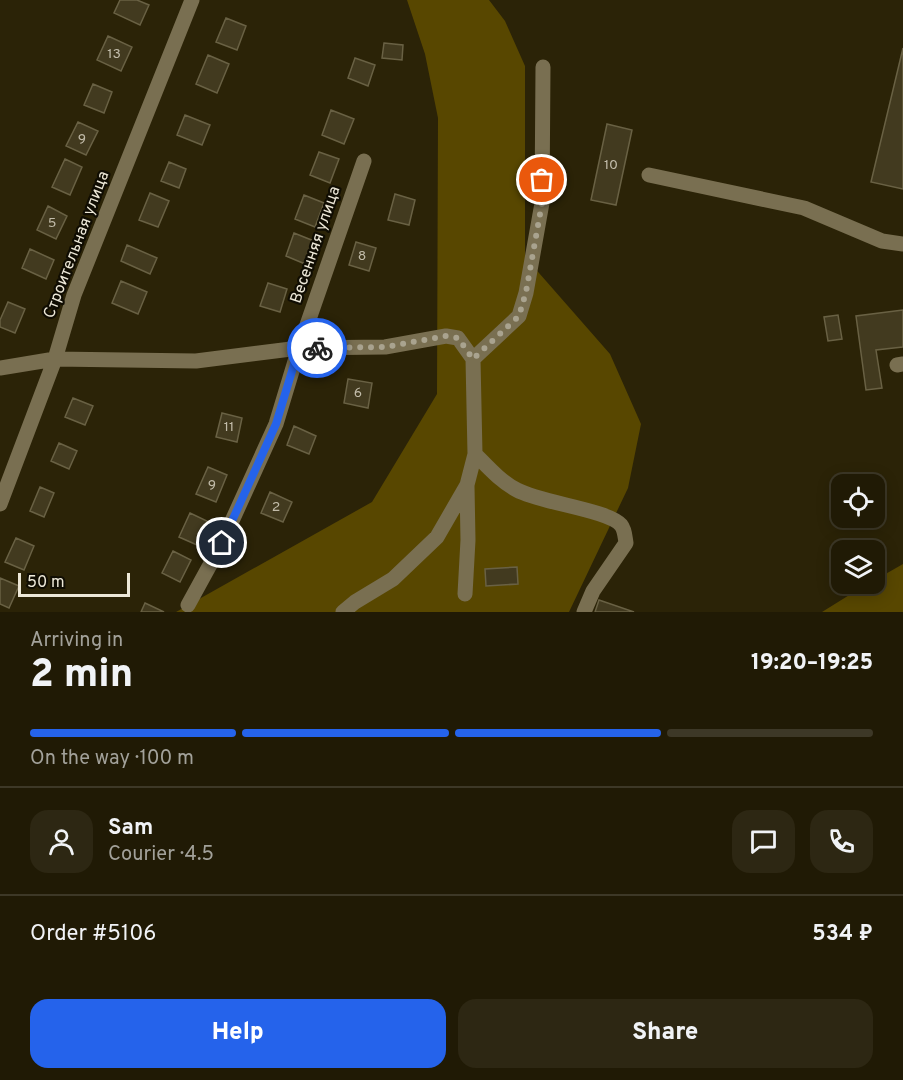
<!DOCTYPE html>
<html lang="en">
<head>
<meta charset="utf-8">
<style>
	:root { --surface:#201a05; --page:#2d2713; --text:#f1f3f6; --muted:#a2a19a; --line:#3d3827; --accent:#2563eb }
	body { margin:0; font-family:Overpass,sans-serif; background:var(--page); color:var(--text); height:100vh; display:flex; flex-direction:column; font-size:22px; white-space:nowrap }
	* { box-sizing:border-box; margin:0 }
	p { font-size:20px; color:var(--muted) }
	.icon { flex:none; width:33px; height:33px; fill:none; stroke:currentColor; stroke-width:2; stroke-linecap:round; stroke-linejoin:round }
	.map { position:relative; height:612px; overflow:hidden }
	.sheet { display:flex; flex-direction:column; background:var(--surface); flex:1 }
	.sheet>* { flex:none }
	.controls { position:absolute; left:831px; top:474px; display:grid; gap:12px }
	.controls a { display:grid; place-items:center; width:54px; height:54px; border-radius:12px; background:var(--surface); box-shadow:0 3px 15px #0003,0 0 0 2px var(--line); font-size:30px }
	.scale { position:absolute; left:18px; bottom:15px; width:112px; box-sizing:border-box; padding-left:6px; border:3px solid #ede8d8; border-top:0; font-size:16px; line-height:21px; white-space:nowrap; color:#ede8d8; -webkit-text-stroke:4px #100d03; paint-order:stroke }
	.pin { position:absolute; display:grid; place-items:center; width:51px; height:51px; color:#fff; margin:-26px; border:3px solid #fff; border-radius:50%; box-shadow:0 2px 6px #0007 }
	.courier { position:absolute; display:grid; place-items:center; width:60px; height:60px; margin:-30px; border:4px solid #2563eb; border-radius:50%; background:#fff; color:#222; box-shadow:0 2px 8px #0007 }
	.overview em { font-style:normal; font-weight:800 }
	.overview div { display:flex; flex-direction:column-reverse }
	.overview { display:flex; align-items:center; justify-content:space-between; height:102px; padding:0 30px }
	h1 { font-size:39px; font-weight:800; line-height:45px }
	.bar { display:grid; grid-template-columns:repeat(4,1fr); gap:9px 6px; align-content:center; height:72px; padding:0 30px }
	.bar i { height:8px; border-radius:4px; background:var(--line) }
	.bar .selected { background:var(--accent) }
	.bar p { grid-column:span 4 }
	.line { display:flex; align-items:center; gap:15px; padding:0 30px; border-top:2px solid var(--line) }
	.line div { flex:1 }
	.round { display:grid; place-items:center; flex:none; width:63px; height:63px; border-radius:18px; background:var(--page) }
	.primary-button { display:flex; gap:12px; margin-top:auto; padding:12px 30px }
	.primary-button a { flex:1; height:69px; border-radius:18px; background:var(--accent); color:#fff; font-size:24px; font-weight:800; line-height:69px; text-align:center }
	.primary-button a+a { background:var(--page); color:var(--text) }
	.map>svg:first-child { display:block }
	.forest { fill:#584700 }
	.building { fill:#423a1f; stroke:#696144; stroke-width:1.5 }
	.lines { fill:none; stroke-linecap:round; stroke-linejoin:round }
	.minor { stroke:#796f51; stroke-width:15 }
	.done { stroke:#a9a38f; stroke-width:6; stroke-dasharray:0 10.8 }
	.route { stroke:#2563eb; stroke-width:8 }
	.labels { text-anchor:middle; dominant-baseline:central; stroke-width:4.5; stroke-linejoin:round; paint-order:stroke }
	.number-label { font-size:14px; fill:#c2bcaa }
	.street-label { font-size:16px; fill:#ede8d8; stroke:#100d03 }
</style>
</head>
<body>
<div class="map">
<svg width="903" height="612" viewBox="0 0 903 612">
	<rect width="100%" height="100%" fill="#2b2307"/>
	<path class="forest" d="M 407,0 L 489,0 L 505,21 L 525,66 L 525,257 L 610,354 L 641,424 L 628,488 L 569,612 L 176,612 L 372,502 L 437,394 L 438,118 L 425,54 Z
		M 903,564 L 903,612 L 822,612 L 867,584 L 874,584 L 875,580 Z"/>
	<path class="building" d="M 120,0 L 137,0 L 149,5 L 140,25 L 114,13 Z
		M 226,18 L 246,26 L 237,50 L 216,42 Z
		M 108,36 L 132,47 L 121,71 L 97,60 Z
		M 384,43 L 403,45 L 402,60 L 382,58 Z
		M 903,48 L 903,189 L 871,182 Z
		M 208,55 L 229,64 L 217,93 L 196,84 Z
		M 355,58 L 375,65 L 368,86 L 348,78 Z
		M 93,84 L 112,92 L 104,113 L 84,105 Z
		M 331,110 L 354,119 L 344,144 L 322,135 Z
		M 185,115 L 210,125 L 202,145 L 177,135 Z
		M 78,122 L 98,131 L 86,155 L 66,146 Z
		M 607,124 L 632,130 L 616,205 L 591,200 Z
		M 319,152 L 339,159 L 330,183 L 310,175 Z
		M 65,159 L 82,167 L 70,195 L 52,187 Z
		M 169,162 L 186,169 L 179,188 L 161,181 Z
		M 150,193 L 169,201 L 158,227 L 139,220 Z
		M 395,194 L 415,200 L 409,225 L 388,220 Z
		M 304,195 L 324,203 L 315,227 L 295,219 Z
		M 48,206 L 67,216 L 56,239 L 37,230 Z
		M 294,233 L 314,241 L 305,264 L 286,256 Z
		M 356,242 L 376,248 L 369,271 L 349,265 Z
		M 127,245 L 157,258 L 150,274 L 121,261 Z
		M 30,249 L 54,260 L 46,279 L 22,268 Z
		M 121,281 L 147,292 L 138,314 L 112,303 Z
		M 268,283 L 287,289 L 280,312 L 260,306 Z
		M 8,302 L 25,309 L 15,333 L 0,327 L 0,320 Z
		M 903,310 L 903,347 L 876,350 L 882,388 L 866,390 L 856,316 Z
		M 838,315 L 842,339 L 828,341 L 824,317 Z
		M 348,379 L 372,383 L 368,408 L 344,403 Z
		M 73,398 L 93,406 L 85,425 L 65,417 Z
		M 222,413 L 242,418 L 237,442 L 216,437 Z
		M 294,426 L 316,436 L 309,454 L 287,445 Z
		M 59,443 L 77,451 L 69,469 L 51,461 Z
		M 208,467 L 227,475 L 216,502 L 196,494 Z
		M 40,487 L 54,493 L 44,517 L 30,511 Z
		M 270,492 L 292,502 L 283,522 L 261,513 Z
		M 190,513 L 207,521 L 197,545 L 179,537 Z
		M 16,538 L 34,546 L 24,570 L 5,562 Z
		M 173,551 L 191,560 L 180,582 L 162,573 Z
		M 517,567 L 518,584 L 486,586 L 485,569 Z
		M 0,578 L 19,586 L 9,608 L 0,604 Z
		M 599,600 L 634,612 L 595,612 Z
		M 145,603 L 164,612 L 141,612 Z"/>
	<g class="lines">
		<path class="minor" d="M 649,175 L 804,208 L 882,241 L 903,244
			M 897,365 L 903,364
			M 0,368 L 55,359 L 196,361 L 299,348 L 385,347 L 446,336 L 458,338 L 473,359
			M 475,454 C 488,467 500,481 517,490 C 541,503 608,510 621,525 C 625,530 625,537 626,543 L 593,591 L 584,612
			M 0,504 L 55,359 L 74,295 L 192,0
			M 465,594 L 468,540 L 467,486
			M 188,605 L 222,543 L 276,424 L 299,348 L 364,161
			M 343,612 L 355,602 L 393,579 L 437,537 L 467,485 L 475,454 L 473,359 L 519,316 L 526,293 L 542,203 L 543,67"/>
	</g>
	<g class="lines">
		<path class="done" d="M 317,348 L 385,347 L 446,336 L 458,338 L 473,359 L 519,316 L 526,292 L 542,203 L 542,180"/>
		<path class="route" d="M 222,543 L 276,424 L 299,348 L 317,348"/>
	</g>
	<g class="labels">
		<g class="number-label">
			<text x="114" y="54">13</text>
			<text x="82" y="139">9</text>
			<text x="611" y="165">10</text>
			<text x="52" y="223">5</text>
			<text x="362" y="256">8</text>
			<text x="358" y="393">6</text>
			<text x="229" y="427">11</text>
			<text x="212" y="485">9</text>
			<text x="276" y="507">2</text>
		</g>
		<g class="street-label">
			<text transform="translate(77 245) rotate(-69)">Строительная улица</text>
			<text transform="translate(316 245) rotate(-71)">Весенняя улица</text>
		</g>
	</g>
</svg>
<div class="controls">
<a><svg class="icon" aria-label="locate" viewBox="0 0 24 24"><circle cx="12" cy="12" r="6"/><path d="M12 2v4M12 18v4M2 12h4M18 12h4"/></svg></a>
<a><svg class="icon" aria-label="layers" viewBox="0 0 24 24"><path d="M12 4l9 5-9 5-9-5zM3 14l9 5 9-5"/></svg></a>
</div>
<div class="scale">50 m</div>
<div class="pin" style="left:542px;top:180px;background:#ea580c"><svg class="icon" aria-label="bag" viewBox="0 0 24 24"><path d="M5 8h14l-1 12H6zM9 8a3 3 0 0 1 6 0"/></svg></div>
<div class="pin" style="left:222px;top:543px;background:#1f2937"><svg class="icon" aria-label="home" viewBox="0 0 24 24"><path d="M3 11l9-7 9 7M6 9v11h12V9"/></svg></div>
<div class="courier" style="left:317px;top:348px"><svg class="icon" aria-label="bike" viewBox="0 0 24 24"><circle cx="6" cy="16" r="4"/><circle cx="18" cy="16" r="4"/><path d="M6 16l4-8h5l3 8M10 8l3 8H6M13 5h3"/></svg></div>
</div>
<section class="sheet">
<div class="overview"><div><h1>2 min</h1><p>Arriving in</p></div><em>19:20–19:25</em></div>
<div class="bar"><i class="selected"></i><i class="selected"></i><i class="selected"></i><i></i><p>On the way · 100 m</p></div>
<div class="line" style="height:108px"><a class="round"><svg class="icon" aria-label="person" viewBox="0 0 24 24"><circle cx="12" cy="8" r="4"/><path d="M4 21q1-7 8-7t8 7"/></svg></a><div><b>Sam</b><p>Courier · 4.5</p></div><a class="round"><svg class="icon" aria-label="chat" viewBox="0 0 24 24"><path d="M4 5h16v11H9l-5 4z"/></svg></a><a class="round"><svg class="icon" aria-label="phone" viewBox="0 0 24 24"><path d="M5 4h4l2 5-3 2q2 4 5 5l2-3 5 2v4C11 20 4 13 5 4z"/></svg></a></div>
<div class="line" style="height:78px"><div>Order #5106</div><b>534 ₽</b></div>
<div class="primary-button"><a>Help</a><a>Share</a></div>
</section>
</body>
</html>
